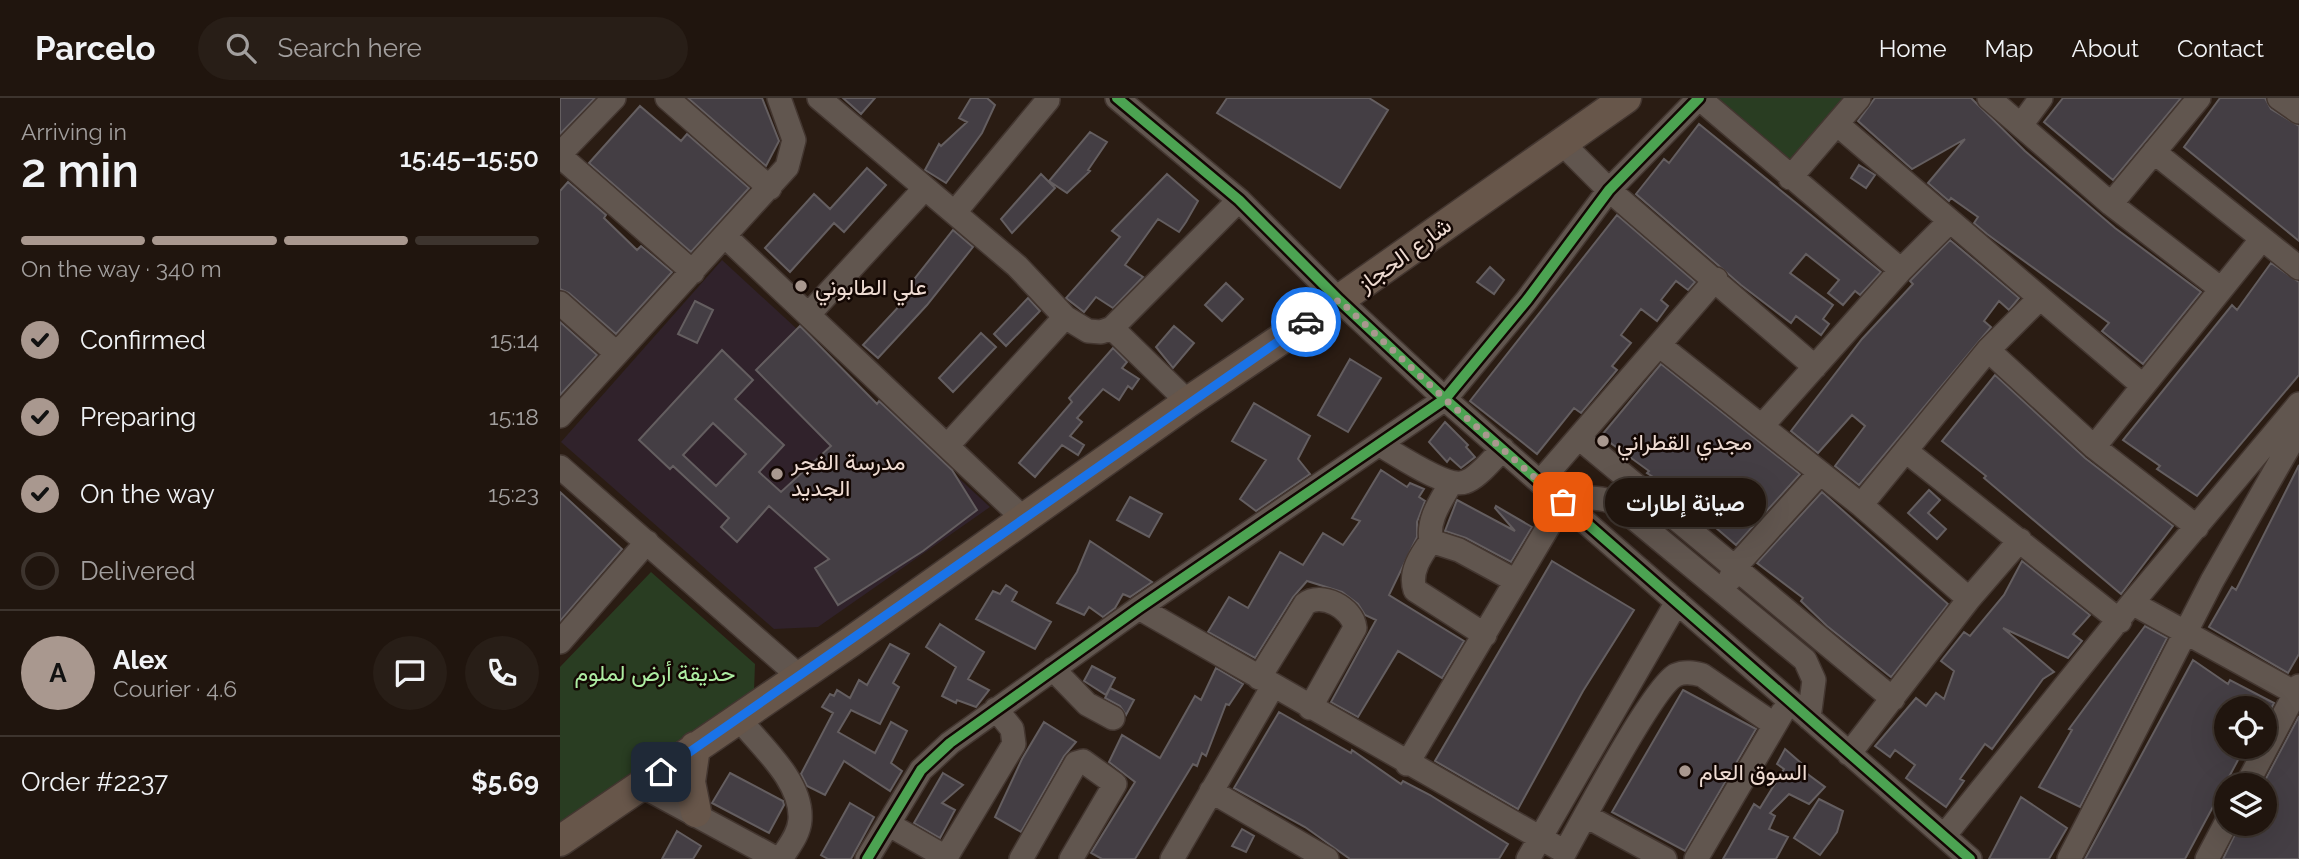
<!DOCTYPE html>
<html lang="en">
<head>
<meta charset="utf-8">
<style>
	:root { --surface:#20150e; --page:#281e17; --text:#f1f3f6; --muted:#a29f9e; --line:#3d342e; --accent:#a9988f }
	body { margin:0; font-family:Raleway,Vazirmatn,sans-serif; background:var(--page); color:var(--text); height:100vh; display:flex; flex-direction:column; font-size:26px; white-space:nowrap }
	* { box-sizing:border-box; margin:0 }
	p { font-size:23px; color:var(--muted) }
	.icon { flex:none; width:38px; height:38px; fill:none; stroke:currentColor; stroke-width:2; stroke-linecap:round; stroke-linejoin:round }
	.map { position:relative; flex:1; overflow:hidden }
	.drawer { display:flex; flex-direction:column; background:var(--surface); width:560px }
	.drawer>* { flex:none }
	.buttons { position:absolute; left:1654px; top:598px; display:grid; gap:14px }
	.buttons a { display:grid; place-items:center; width:63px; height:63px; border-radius:50%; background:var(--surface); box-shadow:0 7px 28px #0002,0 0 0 2px var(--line); font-size:35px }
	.pin { position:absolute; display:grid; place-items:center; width:60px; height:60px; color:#fff; margin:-30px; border-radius:14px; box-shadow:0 4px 10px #0006 }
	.courier { position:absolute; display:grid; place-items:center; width:70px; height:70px; margin:-35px; border:5px solid #1a73e8; border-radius:50%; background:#fff; color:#222; box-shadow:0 2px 9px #0007 }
	.bubble { position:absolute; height:49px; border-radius:24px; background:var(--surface); box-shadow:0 7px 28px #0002,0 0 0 2px var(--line); font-size:23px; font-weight:600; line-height:49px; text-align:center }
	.overview em { font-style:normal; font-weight:600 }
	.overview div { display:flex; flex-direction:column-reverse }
	.overview { display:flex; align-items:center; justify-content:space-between; height:119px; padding:0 21px }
	h1 { font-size:46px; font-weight:600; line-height:52px }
	.bar { display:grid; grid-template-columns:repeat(4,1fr); gap:10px 7px; align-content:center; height:84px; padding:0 21px }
	.bar i { height:9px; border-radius:5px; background:var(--line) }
	.bar .current { background:var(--accent) }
	.bar p { grid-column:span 4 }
	.line { display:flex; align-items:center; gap:18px; padding:0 21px; border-top:2px solid var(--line) }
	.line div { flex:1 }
	.round { display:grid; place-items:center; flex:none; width:74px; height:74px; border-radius:37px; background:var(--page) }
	ol { padding:0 21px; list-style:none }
	li { display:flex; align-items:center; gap:21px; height:77px }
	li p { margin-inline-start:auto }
	li .icon { padding:7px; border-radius:50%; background:var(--accent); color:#111; stroke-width:4 }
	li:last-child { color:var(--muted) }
	li i { width:38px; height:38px; border:4px solid var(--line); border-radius:50% }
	header { display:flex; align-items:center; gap:42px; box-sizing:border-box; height:98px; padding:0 35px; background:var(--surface); border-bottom:2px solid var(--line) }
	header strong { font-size:33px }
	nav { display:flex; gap:38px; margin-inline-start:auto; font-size:24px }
	.search { width:490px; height:63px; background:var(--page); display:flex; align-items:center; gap:18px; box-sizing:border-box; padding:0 24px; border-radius:38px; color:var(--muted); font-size:26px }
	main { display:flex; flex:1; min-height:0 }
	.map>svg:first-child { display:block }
	.education { fill:#30222b }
	.green { fill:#293d22 }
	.building { fill:#443e44; stroke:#645e60; stroke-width:2; fill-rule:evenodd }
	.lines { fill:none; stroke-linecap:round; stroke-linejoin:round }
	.minor-casing { stroke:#433630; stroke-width:26 }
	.major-casing { stroke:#433630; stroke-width:33 }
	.minor { stroke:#61564f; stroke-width:23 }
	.major { stroke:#67564a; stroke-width:30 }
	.cycleway-casing { stroke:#130703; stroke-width:15 }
	.cycleway { stroke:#4ca352; stroke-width:10 }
	.done { stroke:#a9988f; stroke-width:7; stroke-dasharray:0 12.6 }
	.route { stroke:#1a73e8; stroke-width:9 }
	.poi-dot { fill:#a9988f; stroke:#130703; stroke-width:2.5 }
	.labels { text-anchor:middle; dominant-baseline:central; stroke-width:5; stroke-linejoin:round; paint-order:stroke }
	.street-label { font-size:23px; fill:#eedbd2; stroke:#130703 }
	.poi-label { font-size:23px; fill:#eedbd2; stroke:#130703; text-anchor:start }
	.park-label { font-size:23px; fill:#adeda2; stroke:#130703 }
</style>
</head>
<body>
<header>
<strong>Parcelo</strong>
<div class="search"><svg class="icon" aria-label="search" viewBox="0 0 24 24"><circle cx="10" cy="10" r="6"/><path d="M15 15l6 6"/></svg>Search here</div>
<nav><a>Home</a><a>Map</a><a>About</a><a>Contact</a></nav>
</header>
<main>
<section class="drawer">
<div class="overview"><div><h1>2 min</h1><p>Arriving in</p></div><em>15:45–15:50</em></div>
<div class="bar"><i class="current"></i><i class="current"></i><i class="current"></i><i></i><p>On the way · 340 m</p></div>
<ol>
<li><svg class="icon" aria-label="check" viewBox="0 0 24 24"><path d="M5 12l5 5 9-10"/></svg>Confirmed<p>15:14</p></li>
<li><svg class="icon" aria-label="check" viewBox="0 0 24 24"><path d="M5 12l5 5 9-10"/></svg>Preparing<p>15:18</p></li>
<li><svg class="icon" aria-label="check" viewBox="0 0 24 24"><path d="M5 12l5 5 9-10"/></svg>On the way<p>15:23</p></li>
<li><i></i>Delivered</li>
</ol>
<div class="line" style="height:126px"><b class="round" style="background:var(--accent);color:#111">A</b><div><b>Alex</b><p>Courier · 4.6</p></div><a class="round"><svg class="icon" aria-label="chat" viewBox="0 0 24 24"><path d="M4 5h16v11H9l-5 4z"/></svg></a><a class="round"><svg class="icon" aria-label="phone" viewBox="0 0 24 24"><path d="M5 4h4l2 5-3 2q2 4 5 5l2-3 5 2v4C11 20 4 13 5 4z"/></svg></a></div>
<div class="line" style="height:91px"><div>Order #2237</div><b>$5.69</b></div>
</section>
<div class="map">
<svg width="1739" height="761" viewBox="0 0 1739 761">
	<rect width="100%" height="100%" fill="#2a1c13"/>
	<path class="education" d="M 162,162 L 430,409 L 258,529 L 214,531 L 1,344 Z"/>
	<path class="green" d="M 1152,0 L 1287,0 L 1229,68 Z
		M 91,474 L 195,566 L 194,593 L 0,725 L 0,569 Z"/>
	<path class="building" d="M 0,0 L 35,0 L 0,36 Z
		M 128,0 L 202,0 L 219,43 L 206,68 Z
		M 283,0 L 315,0 L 301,16 Z
		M 411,0 L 427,0 L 435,7 L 422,35 L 386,85 L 365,72 L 379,46 L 381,48 L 407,24 L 399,20 Z
		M 667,0 L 809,0 L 828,12 L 780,90 L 657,15 Z
		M 1315,0 L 1411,0 L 1465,53 L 1555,130 L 1641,194 L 1583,266 L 1542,233 L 1549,225 L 1427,136 L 1414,125 L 1418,119 L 1391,100 L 1389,103 L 1368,85 L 1405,41 L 1352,71 L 1298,23 Z
		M 1503,0 L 1621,0 L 1553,82 L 1484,24 Z
		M 1660,0 L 1705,0 L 1711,11 L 1739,28 L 1739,143 L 1624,49 Z
		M 80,8 L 121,43 L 127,36 L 189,90 L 131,154 L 29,65 Z
		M 1139,26 L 1321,174 L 1300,197 L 1295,193 L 1283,207 L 1268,195 L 1279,182 L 1246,156 L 1230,175 L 1273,207 L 1263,221 L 1269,226 L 1261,237 L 1236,218 L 1231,225 L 1181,187 L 1076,96 L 1104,61 L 1109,65 Z
		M 530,34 L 547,44 L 528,72 L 530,73 L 507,95 L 489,83 Z
		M 1299,67 L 1315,77 L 1306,90 L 1291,80 Z
		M 307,70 L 326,87 L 284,134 L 274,125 L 230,174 L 205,150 L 254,96 L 270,111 Z
		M 481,76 L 495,90 L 452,135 L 441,121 Z
		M 607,76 L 638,103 L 626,124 L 619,134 L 598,121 L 565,167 L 583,179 L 553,210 L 536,199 L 524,214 L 506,200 L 560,139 L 552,133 Z
		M 8,84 L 46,117 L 44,120 L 77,152 L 81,148 L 112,174 L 56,236 L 9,195 L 0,191 L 0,93 Z
		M 1057,117 L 1135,184 L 1128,192 L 1116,183 L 1101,202 L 1108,208 L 1097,223 L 1081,211 L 1061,237 L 1071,245 L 1052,268 L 1057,272 L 1021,315 L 1014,310 L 977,356 L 910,303 Z
		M 393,132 L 413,149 L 367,207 L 318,260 L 303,247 L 357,189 L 352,184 Z
		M 1390,142 L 1459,200 L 1449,212 L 1439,203 L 1424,223 L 1431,229 L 1299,387 L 1275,368 L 1305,328 L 1292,317 L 1258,355 L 1231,333 L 1302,241 L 1353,186 L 1350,183 Z
		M 1711,165 L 1739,184 L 1739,277 L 1637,398 L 1597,371 L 1600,368 L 1563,342 L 1672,207 L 1677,212 Z
		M 930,169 L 944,182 L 934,196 L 917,184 Z
		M 666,185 L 683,201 L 662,223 L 645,207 Z
		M 468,200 L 480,213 L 446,248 L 434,236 Z
		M 135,203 L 153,212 L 137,245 L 118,236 Z
		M 0,224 L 37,257 L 0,297 Z
		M 240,228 L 317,306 L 319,303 L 392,372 L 417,412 L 363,453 L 278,507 L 255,470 L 269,461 L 209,408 L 177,444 L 161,429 L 169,420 L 113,368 L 110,371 L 79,342 L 162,252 L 193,282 L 175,301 L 224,347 L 199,374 L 221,394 L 271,348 L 196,272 ZM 153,325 L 186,356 L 156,388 L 123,357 Z
		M 614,228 L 634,245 L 613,270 L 596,249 Z
		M 421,235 L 436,249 L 393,294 L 379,280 Z
		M 553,250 L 567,264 L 562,270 L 579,281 L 572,291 L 568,288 L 559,302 L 543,291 L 517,320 L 522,324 L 510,338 L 524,347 L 518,357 L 502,347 L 475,379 L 459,365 L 512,304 L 509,300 Z
		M 790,261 L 821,280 L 788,334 L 758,317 Z
		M 1101,266 L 1240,376 L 1176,447 L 1107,388 L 1087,375 L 1089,373 L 1041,338 Z
		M 1435,277 L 1525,360 L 1613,428 L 1561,496 L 1424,380 L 1426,378 L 1382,343 Z
		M 694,305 L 750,338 L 738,361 L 750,376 L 696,413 L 680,401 L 706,362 L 672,343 Z
		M 885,324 L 908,347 L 906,349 L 915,359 L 901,370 L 890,360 L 887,364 L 869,344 Z
		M 1739,367 L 1739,556 L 1728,575 L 1649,529 L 1672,489 L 1676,492 Z
		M 821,372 L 847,389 L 850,385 L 864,391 L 859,399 L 865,403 L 857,424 L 857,439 L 829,497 L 904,543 L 882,580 L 838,553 L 798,619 L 771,604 L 816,522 L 805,517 L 798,506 L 782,494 L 747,483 L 733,499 L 695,560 L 648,534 L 669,499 L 688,510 L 720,454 L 743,467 L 763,435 L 783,447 L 800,423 L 792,420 Z
		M 1369,392 L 1380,402 L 1368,415 L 1386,431 L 1377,441 L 1348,415 Z
		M 0,394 L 62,451 L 0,523 Z
		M 1262,394 L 1388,506 L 1331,579 L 1267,528 L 1241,503 L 1243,500 L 1197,465 Z
		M 570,399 L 602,416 L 589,439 L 557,422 Z
		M 897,402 L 955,433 L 935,410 L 936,408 L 972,429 L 951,464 L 906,440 L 885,433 Z
		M 530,443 L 592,484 L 570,499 L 563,496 L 555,510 L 543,519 L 529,509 L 524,517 L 497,505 L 517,474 Z
		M 992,463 L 1074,512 L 1023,593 L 958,711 L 875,663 Z
		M 1462,463 L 1530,517 L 1513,536 L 1522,543 L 1508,560 L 1443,530 L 1494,574 L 1483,581 L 1432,651 L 1425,646 L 1400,681 L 1404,683 L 1386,709 L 1346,680 L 1355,667 L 1335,652 L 1330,659 L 1315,648 L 1356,600 L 1366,608 L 1376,595 L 1384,601 L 1394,573 L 1381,563 L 1404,534 L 1410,538 L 1444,497 Z
		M 446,487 L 457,494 L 452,503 L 491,524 L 475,551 L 416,521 L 433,493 L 440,496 Z
		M 380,526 L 424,554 L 408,581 L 429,592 L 416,609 L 397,602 L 396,605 L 382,598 L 396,569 L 366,549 Z
		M 1585,528 L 1607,540 L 1520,709 L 1479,689 L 1512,632 L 1509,631 Z
		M 330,546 L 349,556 L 333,585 L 339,589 L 320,626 L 291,612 L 278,634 L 315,655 L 331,624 L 347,633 L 331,665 L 342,673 L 330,693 L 284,663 L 265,697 L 247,688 L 241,676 L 273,615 L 262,609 L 270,596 L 274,598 L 277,592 L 290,600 L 299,582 L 307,587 Z
		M 1633,562 L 1668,586 L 1670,582 L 1714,605 L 1711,611 L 1666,611 L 1666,649 L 1685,649 L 1625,761 L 1525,761 Z
		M 532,568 L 555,580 L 546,597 L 524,583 Z
		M 656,570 L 683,586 L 669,607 L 666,606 L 646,658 L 642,655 L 637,668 L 633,666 L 575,761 L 542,761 L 531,755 L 575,684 L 549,664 L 562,637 L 600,660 L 635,598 L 641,602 Z
		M 550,590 L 574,602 L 566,617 L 560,608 L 545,600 Z
		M 1123,592 L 1196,631 L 1125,753 L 1052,714 Z
		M 719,614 L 791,655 L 792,652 L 841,686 L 843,683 L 870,697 L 948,746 L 939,761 L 790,761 L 745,729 L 674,690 Z
		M 1739,618 L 1739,761 L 1663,761 L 1680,726 L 1704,726 L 1704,688 L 1702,688 Z
		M 484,624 L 516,644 L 504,658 L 461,734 L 435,719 L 462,661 Z
		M 1225,651 L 1241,665 L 1238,669 L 1265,689 L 1249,706 L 1229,696 L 1210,715 L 1215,718 L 1209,731 L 1228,739 L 1216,761 L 1163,761 L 1194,706 L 1200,710 L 1224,671 L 1217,666 Z
		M 170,675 L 223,703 L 224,707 L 209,735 L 152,705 Z
		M 383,675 L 403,687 L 382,705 L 395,712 L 380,740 L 354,725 Z
		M 1461,699 L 1507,730 L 1489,761 L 1429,761 Z
		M 1259,701 L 1283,713 L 1277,734 L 1260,757 L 1234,740 Z
		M 290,705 L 314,719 L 291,761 L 268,761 L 261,757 Z
		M 682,731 L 694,738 L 686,754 L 672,748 Z
		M 117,733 L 141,748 L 133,761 L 102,761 Z"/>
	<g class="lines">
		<defs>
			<path id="minor" d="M 107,0 L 210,90
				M 259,0 L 457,168 L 505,219 L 528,233 L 541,234 L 552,230 L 679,102
				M 557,0 L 679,102 L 779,202 L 885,301 L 1410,761
				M 1139,0 L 1341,172
				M 1429,0 L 1551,106 L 1661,191
				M 1719,0 L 1739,14
				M 1277,26 L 1582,287
				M 1461,27 L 1481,0
				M 1001,44 L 1049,92 L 1255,269
				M 1594,54 L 1739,170
				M 0,56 L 54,0
				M 0,58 L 133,174
				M 1230,80 L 1299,0
				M 1551,106 L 1639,0
				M 395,114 L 488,2
				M 166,139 L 463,420
				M 0,205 L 55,254
				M 249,216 L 365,90
				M 552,230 L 628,304
				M 1099,247 L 1301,407 L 1409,501
				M 1428,252 L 1534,349 L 1637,429
				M 0,318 L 227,69 L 234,42 L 219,0
				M 1202,328 L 1341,172 L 1390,123
				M 1019,340 L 1333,601
				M 388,347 L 505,219
				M 820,347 C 838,357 887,391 905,384 C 918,380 932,361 943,351
				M 1534,349 L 1701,142
				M 1346,353 L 1560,523
				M 0,369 L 240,579
				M 980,384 L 1156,181
				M 1301,407 L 1428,252 L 1480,200
				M 871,443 C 867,421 881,403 891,385
				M 1170,481 L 1175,469 L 1260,375
				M 1572,505 L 1739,597
				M 579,510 L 1005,754 C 1022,724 1094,587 1116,577 C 1125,573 1134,575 1142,577 L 1215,627
				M 925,537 L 855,492 C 849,474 861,457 871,443 L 899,452 L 956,483
				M 0,544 L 87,444
				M 493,571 L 527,606 L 553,620
				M 699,580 L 745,506 C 761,493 793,510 795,530 L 750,610
				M 179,621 C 201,648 243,684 240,722 C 239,737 228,749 221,761
				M 1289,656 L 1409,501 L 1460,442
				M 847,666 L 1003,404 C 1022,401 1040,396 1058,407 L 1245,562 L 1254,582 L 1249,620
				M 80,687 L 217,761
				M 1686,688 L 1739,588
				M 651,693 L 767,761
				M 1026,718 L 1105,761
				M 328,726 L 382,757 L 388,756 L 454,646 L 452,631 L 436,611
				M 1384,738 L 1572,505 L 1739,306
				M 307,761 L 361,672 L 390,645 L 579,510 L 885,301 L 967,202 L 1049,92 L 1139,0
				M 461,761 L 516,665 L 523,663 L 555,686 L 511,761
				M 612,761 L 713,588
				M 968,761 L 1117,504
				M 1136,761 L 1222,615
				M 1509,761 L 1652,483 L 1739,331
				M 1647,761 L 1666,725"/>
			<path id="major" d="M 135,649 L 130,684 L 136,714
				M 0,743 L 289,545 L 628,304 L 779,202 L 1066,0"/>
		</defs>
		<use href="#minor" class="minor-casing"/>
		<use href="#major" class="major-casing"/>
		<use href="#minor" class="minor"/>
		<use href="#major" class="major"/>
		<defs>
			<path id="cycleway" d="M 557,0 L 679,102 L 779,202 L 885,301 L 1410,761
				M 307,761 L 361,672 L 390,645 L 579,510 L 885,301 L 967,202 L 1049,92 L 1139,0"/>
		</defs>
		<use href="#cycleway" class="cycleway-casing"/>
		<use href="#cycleway" class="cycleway"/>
	</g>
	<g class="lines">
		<path class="done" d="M 746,224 L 779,202 L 886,302 L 1003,404"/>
		<path class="route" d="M 101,674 L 746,224"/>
	</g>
	<g class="poi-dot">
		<circle cx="241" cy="188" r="7"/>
		<circle cx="1043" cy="343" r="7"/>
		<circle cx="217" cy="376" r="7"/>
		<circle cx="1125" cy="673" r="7"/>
	</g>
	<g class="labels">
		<g class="street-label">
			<text transform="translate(844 156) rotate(-36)">شارع الحجاز</text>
		</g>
		<g class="poi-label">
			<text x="255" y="188">علي الطابوني</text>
			<text x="1057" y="343">مجدي القطراني</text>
			<text x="231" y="363">مدرسة الفجر<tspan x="231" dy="26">الجديد</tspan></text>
			<text x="1139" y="673">السوق العام</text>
		</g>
		<g class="park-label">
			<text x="95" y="574">حديقة أرض لملوم</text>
		</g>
	</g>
</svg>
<div class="buttons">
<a><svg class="icon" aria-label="locate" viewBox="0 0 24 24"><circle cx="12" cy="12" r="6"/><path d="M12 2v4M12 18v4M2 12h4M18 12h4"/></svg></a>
<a><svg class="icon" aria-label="layers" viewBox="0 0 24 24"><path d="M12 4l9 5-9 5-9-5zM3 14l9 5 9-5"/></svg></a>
</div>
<div class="pin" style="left:1003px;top:404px;background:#ea580c"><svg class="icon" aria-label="bag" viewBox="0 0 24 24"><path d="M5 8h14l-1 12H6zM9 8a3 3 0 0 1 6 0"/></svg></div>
<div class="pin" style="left:101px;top:674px;background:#1f2937"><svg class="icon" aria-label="home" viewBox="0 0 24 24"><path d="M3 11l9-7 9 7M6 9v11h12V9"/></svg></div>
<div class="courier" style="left:746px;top:224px"><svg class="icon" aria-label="car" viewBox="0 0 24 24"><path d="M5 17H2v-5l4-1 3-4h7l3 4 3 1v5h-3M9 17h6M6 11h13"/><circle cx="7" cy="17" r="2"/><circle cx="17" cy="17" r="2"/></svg></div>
<div class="bubble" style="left:1045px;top:380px;width:161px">صيانة إطارات</div>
</div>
</main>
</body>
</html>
